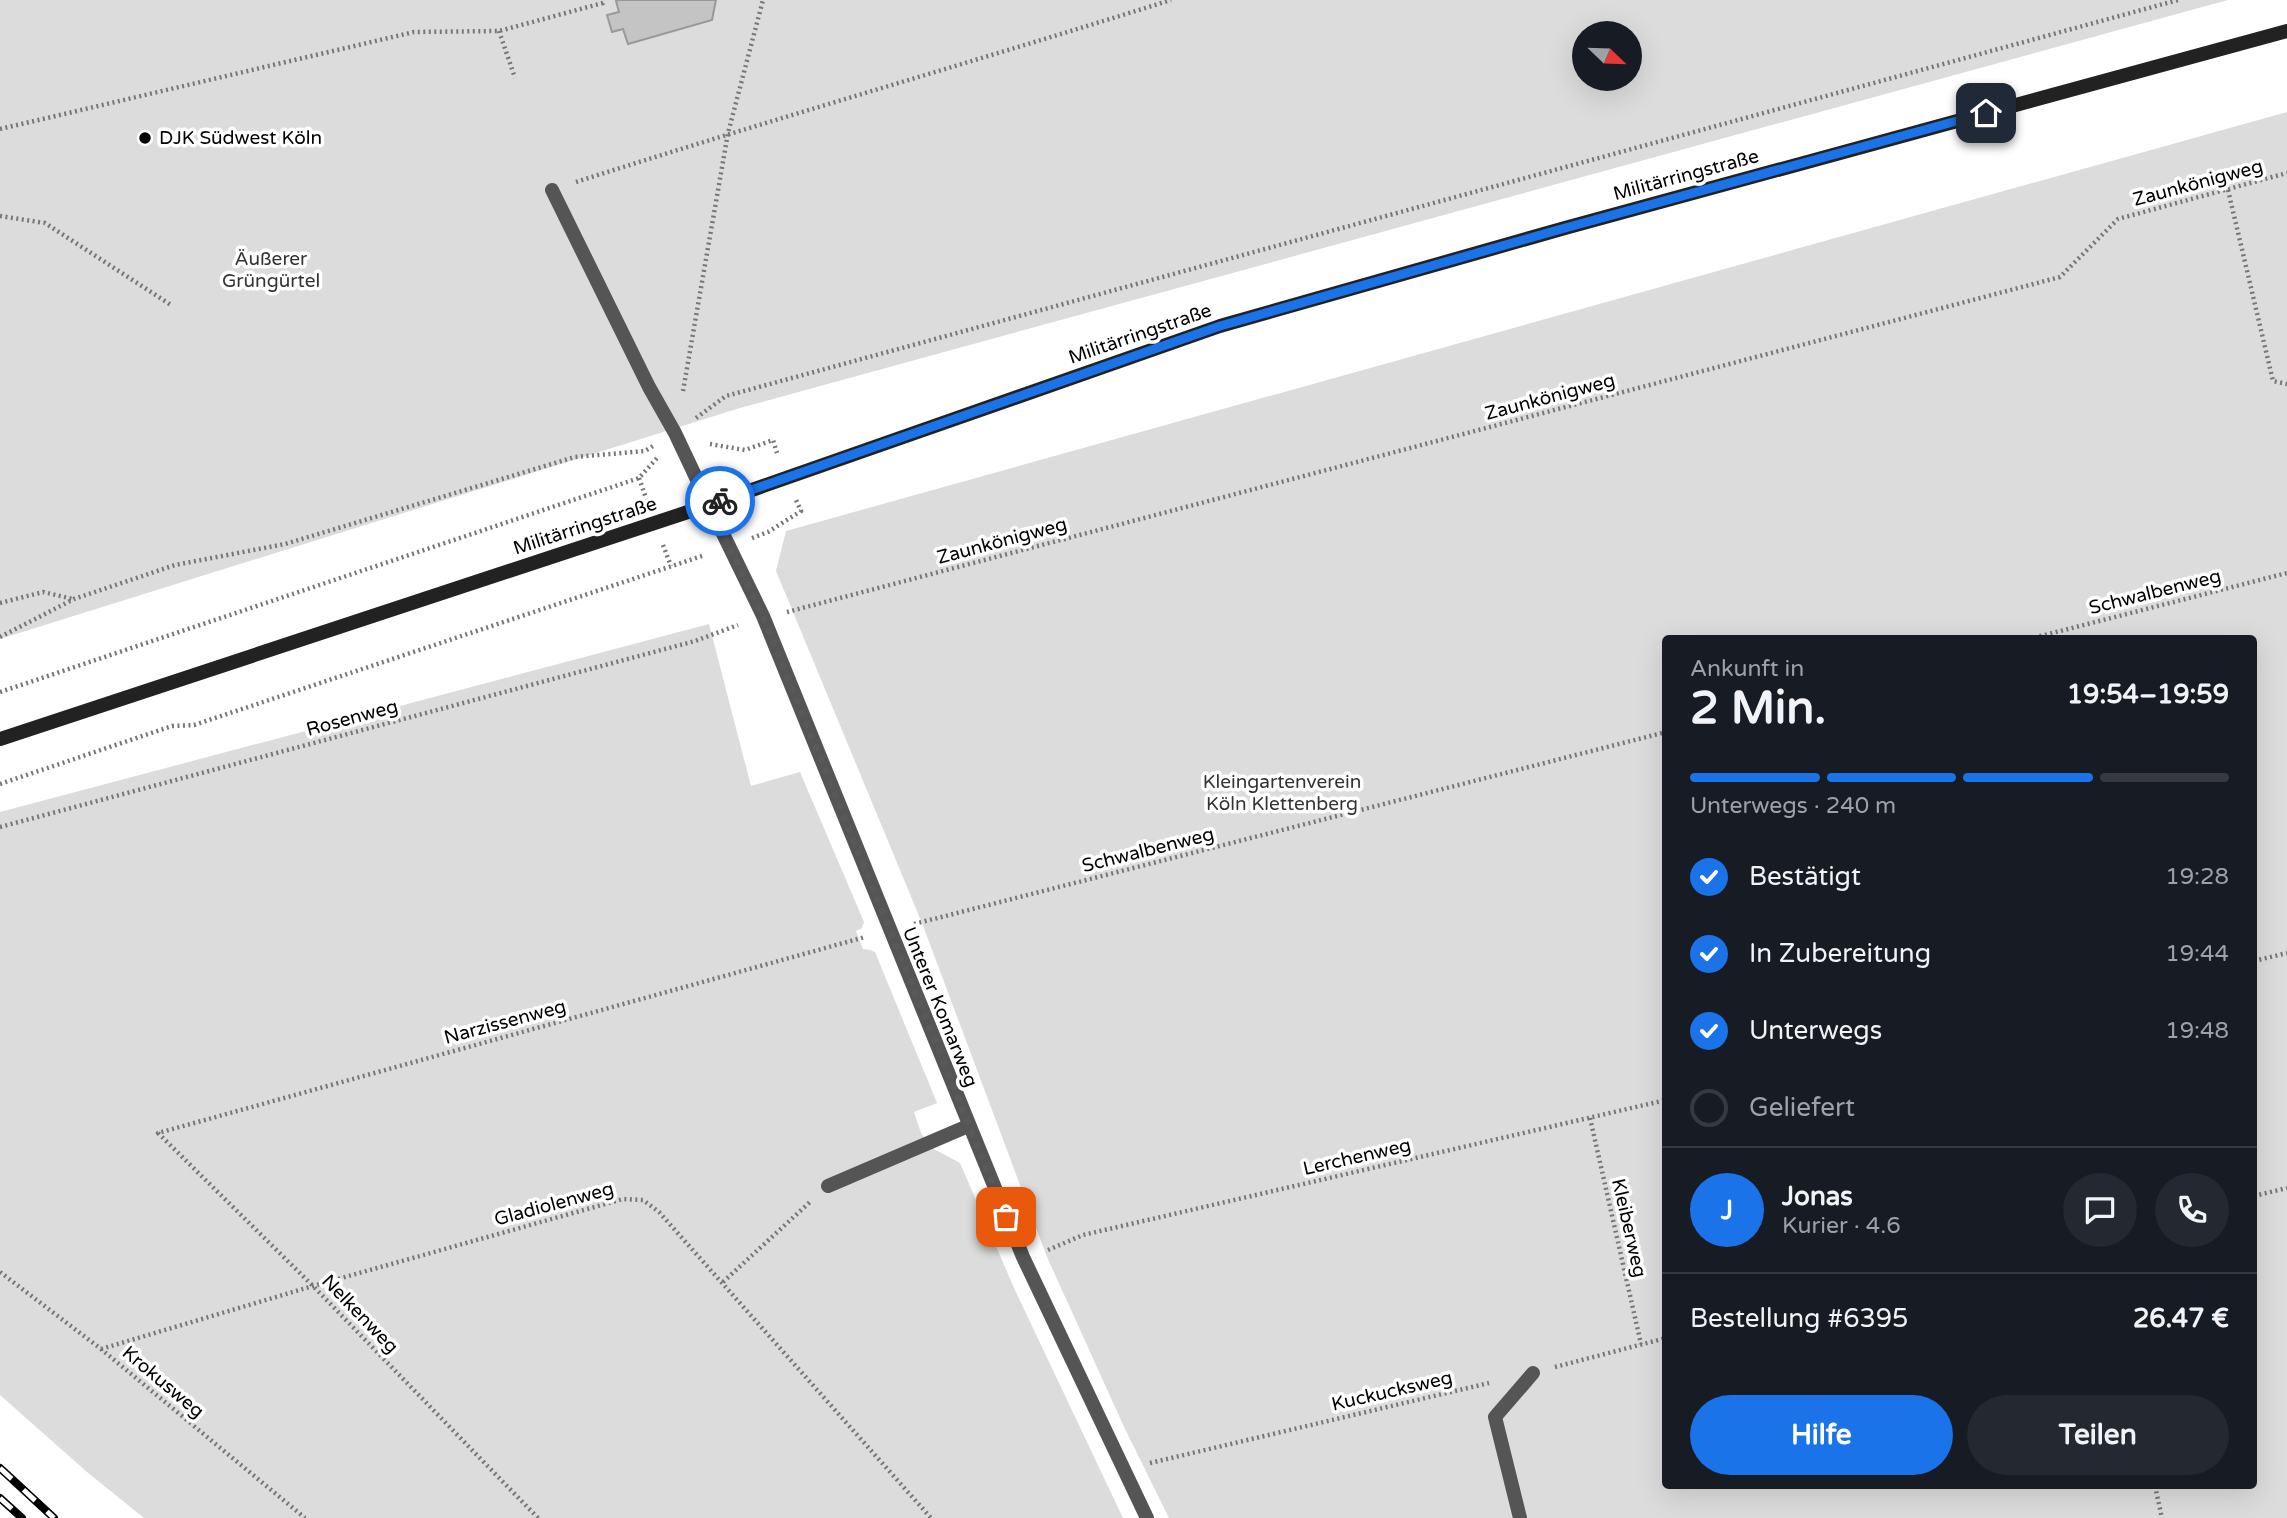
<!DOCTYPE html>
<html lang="de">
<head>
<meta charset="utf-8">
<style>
	:root { --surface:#171b24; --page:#242831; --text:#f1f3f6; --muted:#9ea1a6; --line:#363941; --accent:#1a73e8 }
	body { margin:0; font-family:"Varela Round",sans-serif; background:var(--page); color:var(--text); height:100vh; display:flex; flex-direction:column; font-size:26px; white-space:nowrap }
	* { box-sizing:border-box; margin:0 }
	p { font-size:23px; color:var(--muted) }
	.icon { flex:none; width:38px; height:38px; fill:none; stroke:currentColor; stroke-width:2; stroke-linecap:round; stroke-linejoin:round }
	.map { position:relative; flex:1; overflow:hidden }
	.drawer { position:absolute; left:1662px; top:635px; width:595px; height:854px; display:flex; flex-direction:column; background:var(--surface); border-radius:7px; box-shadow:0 7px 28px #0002 }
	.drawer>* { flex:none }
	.needle { width:46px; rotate:113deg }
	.fabs { position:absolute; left:1572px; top:21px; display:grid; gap:14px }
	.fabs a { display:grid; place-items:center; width:70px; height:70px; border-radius:50%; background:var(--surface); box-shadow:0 7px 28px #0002; font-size:35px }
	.pin { position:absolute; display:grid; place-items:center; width:60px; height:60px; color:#fff; margin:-30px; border-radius:14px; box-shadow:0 4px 10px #0006 }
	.courier { position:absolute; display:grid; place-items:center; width:70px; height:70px; margin:-35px; border:5px solid #1a73e8; border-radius:50%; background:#fff; color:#222; box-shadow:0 2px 9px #0007 }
	.overview em { font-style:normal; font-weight:700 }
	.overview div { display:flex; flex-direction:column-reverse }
	.overview { display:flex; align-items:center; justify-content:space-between; height:119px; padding:0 28px }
	h1 { font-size:46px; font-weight:700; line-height:52px }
	.bar { display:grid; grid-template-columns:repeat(4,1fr); gap:10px 7px; align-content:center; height:84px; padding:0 28px }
	.bar i { height:9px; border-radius:5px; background:var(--line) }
	.bar .selected { background:var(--accent) }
	.bar p { grid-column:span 4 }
	.line { display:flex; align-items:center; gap:18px; padding:0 28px; border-top:2px solid var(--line) }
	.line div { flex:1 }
	.round { display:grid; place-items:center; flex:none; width:74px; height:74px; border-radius:37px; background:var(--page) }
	ol { padding:0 28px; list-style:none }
	li { display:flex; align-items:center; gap:21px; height:77px }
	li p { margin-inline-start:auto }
	li .icon { padding:7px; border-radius:50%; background:var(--accent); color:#fff; stroke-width:4 }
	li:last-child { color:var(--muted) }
	li i { width:38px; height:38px; border:4px solid var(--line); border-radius:50% }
	.button { display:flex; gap:14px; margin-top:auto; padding:14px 28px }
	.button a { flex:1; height:80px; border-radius:42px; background:var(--accent); color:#fff; font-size:28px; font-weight:700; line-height:80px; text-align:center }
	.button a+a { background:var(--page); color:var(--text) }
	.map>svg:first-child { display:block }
	.green { fill:#dcdcdc; fill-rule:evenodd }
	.building { fill:#c4c4c4; stroke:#999; stroke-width:2 }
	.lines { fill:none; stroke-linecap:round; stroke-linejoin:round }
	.path { stroke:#777; stroke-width:4.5; stroke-dasharray:2 3.5; stroke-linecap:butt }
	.service { stroke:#555; stroke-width:14 }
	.minor { stroke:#555; stroke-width:14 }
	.secondary { stroke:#222; stroke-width:14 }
	.rail-casing { stroke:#000; stroke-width:8 }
	.rail { stroke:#fff; stroke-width:5; stroke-dasharray:16; stroke-linecap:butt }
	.done { stroke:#595959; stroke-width:7; stroke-dasharray:0 12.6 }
	.route { stroke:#1a73e8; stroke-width:9 }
	.poi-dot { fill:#000; stroke:#fff; stroke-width:2.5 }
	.labels { text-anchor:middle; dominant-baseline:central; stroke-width:7; stroke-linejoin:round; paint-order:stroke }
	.poi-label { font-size:19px; fill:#000; stroke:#fff; text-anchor:start }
	.street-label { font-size:19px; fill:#000; stroke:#fff }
	.park-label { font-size:19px; fill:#333; stroke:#fff }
</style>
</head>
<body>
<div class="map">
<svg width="2287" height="1518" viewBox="0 0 2287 1518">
	<rect width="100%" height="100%" fill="#fff"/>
	<path class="green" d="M 0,0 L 2228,0 L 740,408 L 0,639 ZM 1584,33 L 1629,33 L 1629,79 L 1584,79 Z
		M 2287,112 L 2287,1518 L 1169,1518 L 1125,1429 L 1047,1257 L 922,923 L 776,571 L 786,531 ZM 1666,639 L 2254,639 L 2254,1486 L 1666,1486 Z
		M 709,624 L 751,786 L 800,772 L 864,922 L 862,928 L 856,931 L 863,949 L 870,950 L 875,952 L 937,1103 L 914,1112 L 921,1133 L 932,1148 L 960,1163 L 1014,1288 L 1123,1518 L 144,1518 L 87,1472 L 0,1395 L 0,812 Z"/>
	<path class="building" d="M 619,0 L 716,0 L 712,20 L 628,44 L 623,29 L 612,32 L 607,15 L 619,12 L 616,1 Z"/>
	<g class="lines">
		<path class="path" d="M 499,31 L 515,78
			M 0,129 L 414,32 L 499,31 L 603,3 L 604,0
			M 576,182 C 773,119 973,62 1171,0
			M 2228,190 L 2273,381 L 2287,384
			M 0,216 L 45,223 L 171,305
			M 683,391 L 728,133 L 763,0
			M 696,418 L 726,396 L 2178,0
			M 710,444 L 745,450 L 773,440 L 777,453
			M 639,478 L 647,501
			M 752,538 L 768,532 L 801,511 L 796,500
			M 663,545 L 671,566
			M 0,603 L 43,592 L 73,599
			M 787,612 L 2060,277 L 2118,219 L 2287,173
			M 0,637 L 74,599 L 175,565 L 285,544 L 575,457 L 645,451 L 653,446
			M 2029,639 L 2287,573
			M 0,692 L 639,478 L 658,457
			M 0,784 L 172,726 L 194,725 L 705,555
			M 0,827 L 695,641 L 738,625
			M 914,924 L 1666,732
			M 2254,961 L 2287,953
			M 1590,1118 L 1641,1344
			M 2254,1196 L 2287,1188
			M 1048,1250 L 1083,1235 L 1666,1100
			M 0,1272 L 101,1349 L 305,1518
			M 723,1282 L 810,1202
			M 101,1349 L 313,1286 L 623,1199 L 643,1200 L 659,1212 L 931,1518
			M 1555,1367 L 1666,1338
			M 1150,1463 L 1489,1383
			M 2155,1486 L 2162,1518
			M 538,1518 L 313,1286 L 158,1133 L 865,937"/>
		<path class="service" d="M 552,190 L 649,387 L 675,433 L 709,505
			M 828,1186 L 968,1126
			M 1520,1518 L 1495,1417 L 1533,1373"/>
		<path class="minor" d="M 709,505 L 763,616 L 1023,1257 L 1147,1518"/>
		<path class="secondary" d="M 0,739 L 709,505 L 1220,326 L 1565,228 L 2287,31"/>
		<defs>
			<path id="rail" d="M 0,1468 L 54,1518
				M 0,1498 L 22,1518"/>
		</defs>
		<use href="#rail" class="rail-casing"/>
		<use href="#rail" class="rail"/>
	</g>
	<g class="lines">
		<path class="done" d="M 720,501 L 709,505 L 763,617 L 1006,1217"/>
		<path class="route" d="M 720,501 L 1220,326 L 1565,228 L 1986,113"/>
	</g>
	<circle class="poi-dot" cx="145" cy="138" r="7"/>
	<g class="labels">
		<g class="poi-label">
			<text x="159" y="138">DJK Südwest Köln</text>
		</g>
		<g class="street-label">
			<text transform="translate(1686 175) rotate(-15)">Militärringstraße</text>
			<text transform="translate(2198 183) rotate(-15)">Zaunkönigweg</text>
			<text transform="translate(1140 334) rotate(-19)">Militärringstraße</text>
			<text transform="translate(1550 397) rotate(-15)">Zaunkönigweg</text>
			<text transform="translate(585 526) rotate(-18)">Militärringstraße</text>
			<text transform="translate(1002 541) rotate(-15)">Zaunkönigweg</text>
			<text transform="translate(2155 592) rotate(-14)">Schwalbenweg</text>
			<text transform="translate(352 718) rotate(-15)">Rosenweg</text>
			<text transform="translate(1148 850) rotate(-14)">Schwalbenweg</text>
			<text transform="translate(940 1007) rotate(68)">Unterer Komarweg</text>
			<text transform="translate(505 1022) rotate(-15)">Narzissenweg</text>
			<text transform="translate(1357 1157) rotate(-13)">Lerchenweg</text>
			<text transform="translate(554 1204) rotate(-15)">Gladiolenweg</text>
			<text transform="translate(1629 1228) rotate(77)">Kleiberweg</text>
			<text transform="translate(360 1314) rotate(46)">Nelkenweg</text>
			<text transform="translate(163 1382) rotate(40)">Krokusweg</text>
			<text transform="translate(1392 1391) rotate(-13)">Kuckucksweg</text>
		</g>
		<g class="park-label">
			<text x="271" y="259">Äußerer<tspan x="271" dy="22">Grüngürtel</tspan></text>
			<text x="1282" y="782">Kleingartenverein<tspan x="1282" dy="22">Köln Klettenberg</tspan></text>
		</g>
	</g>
</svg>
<div class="fabs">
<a><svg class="needle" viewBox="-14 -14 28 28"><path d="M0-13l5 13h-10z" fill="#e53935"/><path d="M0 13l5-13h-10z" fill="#9ea1a6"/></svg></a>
</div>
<div class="pin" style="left:1006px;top:1217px;background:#ea580c"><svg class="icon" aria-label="bag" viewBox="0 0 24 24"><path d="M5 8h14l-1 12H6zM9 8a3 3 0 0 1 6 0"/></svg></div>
<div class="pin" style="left:1986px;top:113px;background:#1f2937"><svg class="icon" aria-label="home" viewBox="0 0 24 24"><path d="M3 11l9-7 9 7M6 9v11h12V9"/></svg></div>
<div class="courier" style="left:720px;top:501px"><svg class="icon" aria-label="bike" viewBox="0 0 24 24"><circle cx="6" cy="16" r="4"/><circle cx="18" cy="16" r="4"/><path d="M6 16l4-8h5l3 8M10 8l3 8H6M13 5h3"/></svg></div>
<section class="drawer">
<div class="overview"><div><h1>2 Min.</h1><p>Ankunft in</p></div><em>19:54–19:59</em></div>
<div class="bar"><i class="selected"></i><i class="selected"></i><i class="selected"></i><i></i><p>Unterwegs · 240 m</p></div>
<ol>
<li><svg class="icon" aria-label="check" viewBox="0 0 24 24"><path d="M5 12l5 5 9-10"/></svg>Bestätigt<p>19:28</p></li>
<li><svg class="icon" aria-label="check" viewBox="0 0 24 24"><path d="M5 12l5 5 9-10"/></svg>In Zubereitung<p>19:44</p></li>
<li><svg class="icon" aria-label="check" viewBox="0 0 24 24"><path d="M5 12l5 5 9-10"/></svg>Unterwegs<p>19:48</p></li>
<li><i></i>Geliefert</li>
</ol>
<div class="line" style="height:126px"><b class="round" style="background:var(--accent);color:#fff">J</b><div><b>Jonas</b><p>Kurier · 4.6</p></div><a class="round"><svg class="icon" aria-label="chat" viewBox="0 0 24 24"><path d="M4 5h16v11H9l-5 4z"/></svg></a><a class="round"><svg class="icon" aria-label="phone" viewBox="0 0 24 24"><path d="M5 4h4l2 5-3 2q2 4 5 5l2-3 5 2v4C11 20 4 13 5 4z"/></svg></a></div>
<div class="line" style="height:91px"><div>Bestellung #6395</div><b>26.47 €</b></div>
<div class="button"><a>Hilfe</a><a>Teilen</a></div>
</section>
</div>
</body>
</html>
